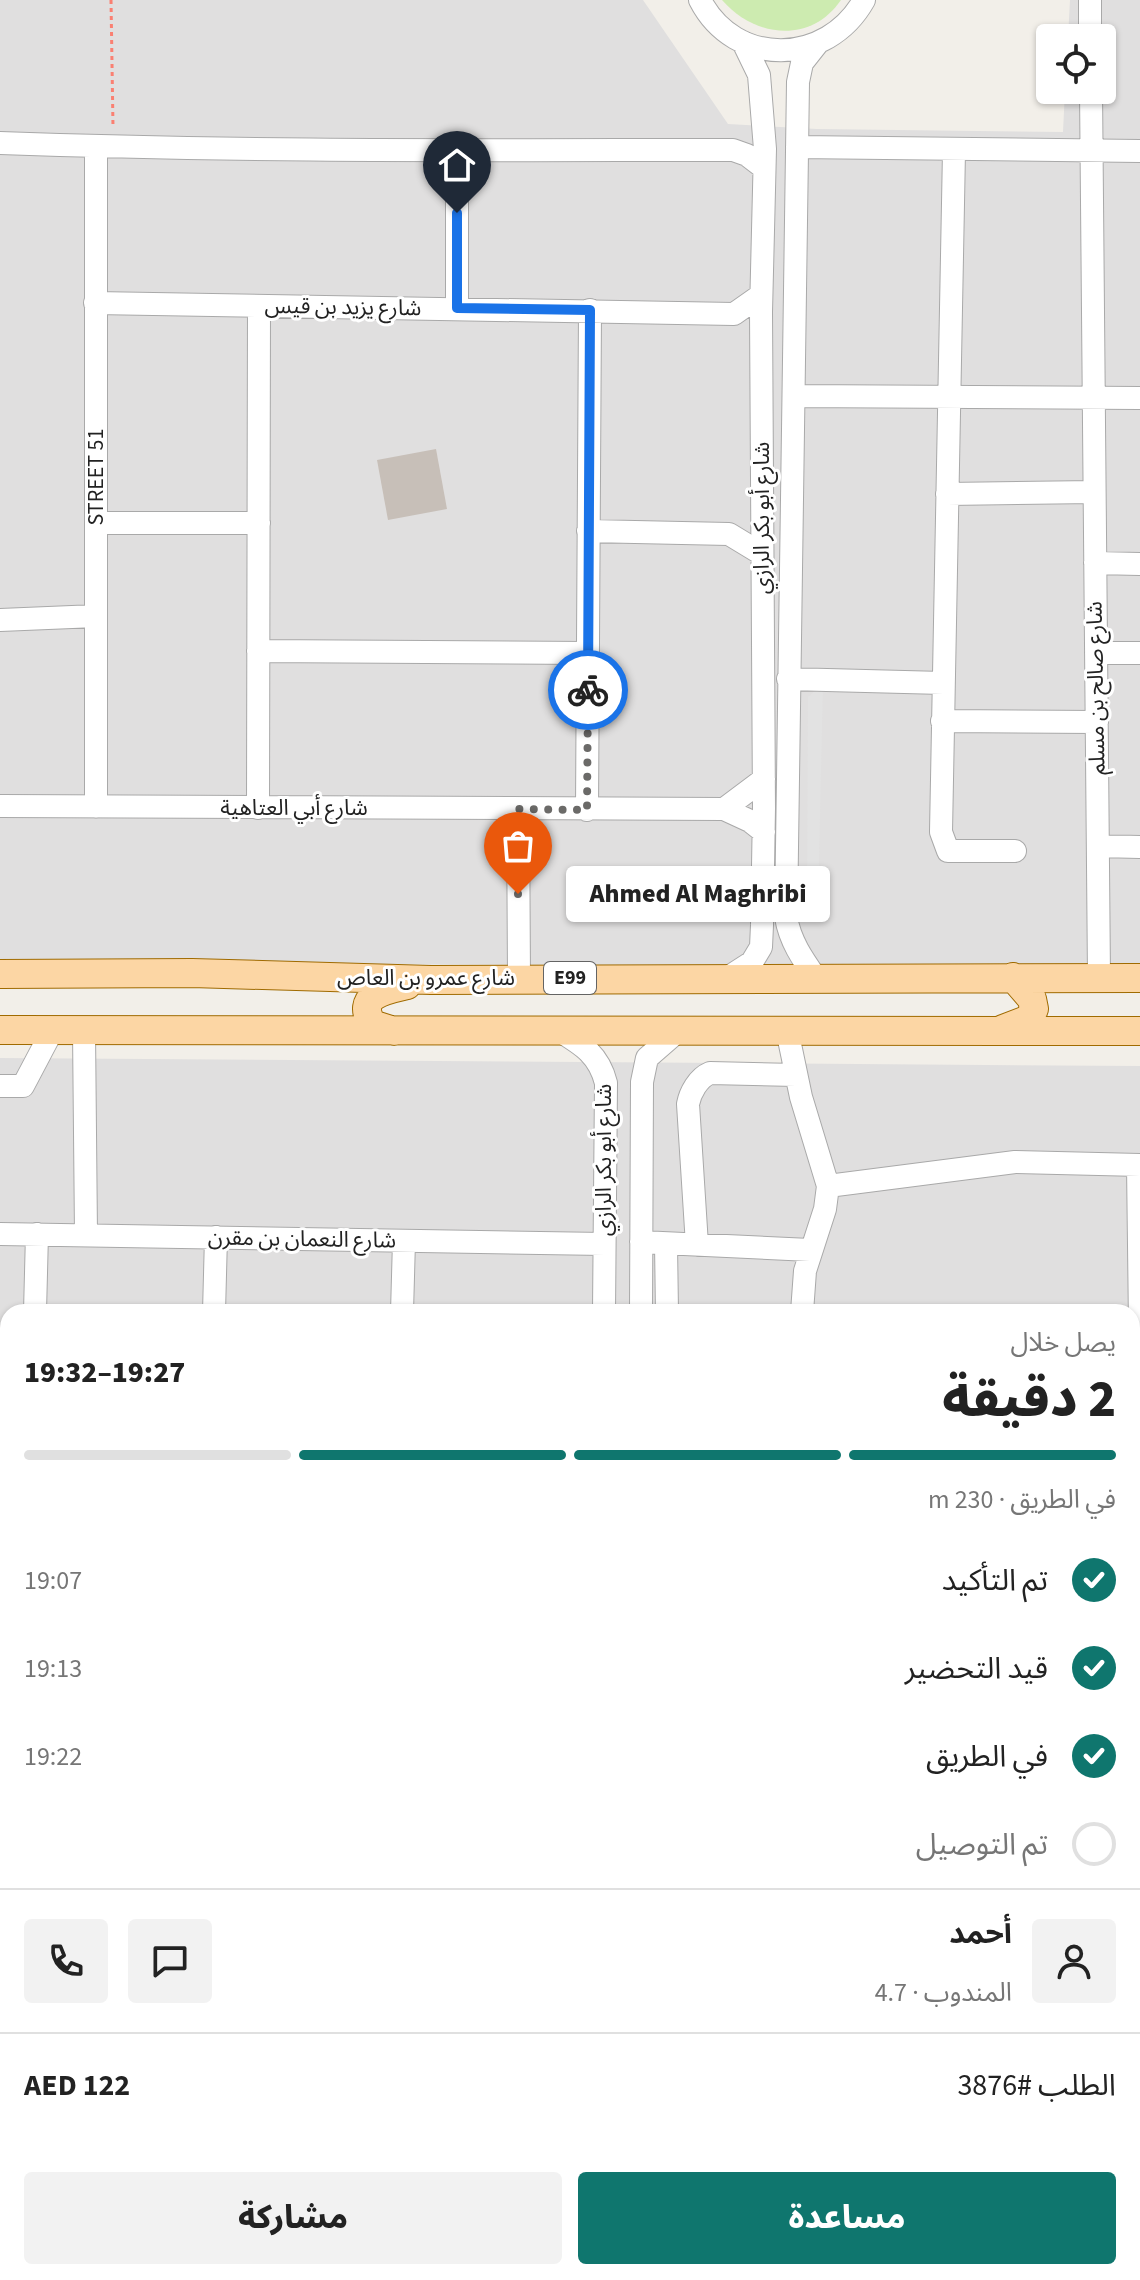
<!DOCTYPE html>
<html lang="ar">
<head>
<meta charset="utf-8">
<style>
	:root { --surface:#fff; --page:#f2f2f2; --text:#222; --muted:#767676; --line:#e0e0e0; --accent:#0f766e }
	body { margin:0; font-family:"Source Sans 3","Noto Sans Arabic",sans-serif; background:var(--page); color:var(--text); direction:rtl; height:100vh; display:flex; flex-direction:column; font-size:30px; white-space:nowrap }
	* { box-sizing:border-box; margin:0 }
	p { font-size:26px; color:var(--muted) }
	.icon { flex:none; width:44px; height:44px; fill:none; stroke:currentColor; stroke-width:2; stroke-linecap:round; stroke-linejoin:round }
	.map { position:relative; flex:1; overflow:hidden; direction:ltr }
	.details { position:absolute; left:0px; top:1304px; width:1140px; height:976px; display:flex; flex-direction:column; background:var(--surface); border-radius:24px 24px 0 0; box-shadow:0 2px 6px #0004; direction:rtl }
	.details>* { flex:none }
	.tools { position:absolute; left:1036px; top:24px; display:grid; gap:16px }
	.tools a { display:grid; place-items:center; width:80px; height:80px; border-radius:8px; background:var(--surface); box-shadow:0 2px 6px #0004; font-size:40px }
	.pin { position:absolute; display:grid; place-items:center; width:68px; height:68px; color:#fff; margin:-82px -34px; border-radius:50% 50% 50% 0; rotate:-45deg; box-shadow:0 0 8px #0007 }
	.pin .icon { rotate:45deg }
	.courier { position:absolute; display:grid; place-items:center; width:80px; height:80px; margin:-40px; border:6px solid #1a73e8; border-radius:50%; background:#fff; color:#222; box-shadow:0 2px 10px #0007 }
	.bubble { position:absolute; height:56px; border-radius:8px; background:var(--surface); box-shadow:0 2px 6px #0004; font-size:26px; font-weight:800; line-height:56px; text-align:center; direction:rtl }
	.summary em { font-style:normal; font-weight:800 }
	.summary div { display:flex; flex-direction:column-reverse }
	.summary { display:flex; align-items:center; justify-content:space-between; height:136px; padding:0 24px }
	h1 { font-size:52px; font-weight:800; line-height:60px }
	.bar { display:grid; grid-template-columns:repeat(4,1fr); gap:12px 8px; align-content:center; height:96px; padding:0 24px }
	.bar i { height:10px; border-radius:6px; background:var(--line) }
	.bar .active { background:var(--accent) }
	.bar p { grid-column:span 4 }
	.line { display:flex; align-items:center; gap:20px; padding:0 24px; border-top:2px solid var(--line) }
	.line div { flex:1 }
	.round { display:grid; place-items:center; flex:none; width:84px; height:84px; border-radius:8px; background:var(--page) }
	ol { padding:0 24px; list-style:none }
	li { display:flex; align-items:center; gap:24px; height:88px }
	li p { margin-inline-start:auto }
	li .icon { padding:8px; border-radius:50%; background:var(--accent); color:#fff; stroke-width:4 }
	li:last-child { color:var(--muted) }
	li i { width:44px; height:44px; border:4px solid var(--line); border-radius:50% }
	.cta { display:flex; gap:16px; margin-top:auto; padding:16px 24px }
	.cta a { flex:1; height:92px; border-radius:8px; background:var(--accent); color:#fff; font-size:32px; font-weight:800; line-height:92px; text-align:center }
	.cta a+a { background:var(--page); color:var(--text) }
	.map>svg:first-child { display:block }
	.residential { fill:#e0dfdf }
	.industrial { fill:#ebdbe8 }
	.grass { fill:#cdebb0 }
	.pitch { fill:#88e0be }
	.parking { fill:#e2e2e2 }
	.building { fill:#c7bfb8 }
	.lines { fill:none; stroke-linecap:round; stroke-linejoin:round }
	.minor-casing { stroke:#a9a9a9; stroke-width:24 }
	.major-casing { stroke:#a06b00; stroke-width:30 }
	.path { stroke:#fa8072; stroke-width:3; stroke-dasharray:4 4; stroke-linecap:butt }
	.minor { stroke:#fff; stroke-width:22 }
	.major { stroke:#fcd6a4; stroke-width:28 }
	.done { stroke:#6b6a68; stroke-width:8; stroke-dasharray:0 14.4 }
	.route { stroke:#1a73e8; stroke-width:10 }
	.labels { text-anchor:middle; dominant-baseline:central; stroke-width:6; stroke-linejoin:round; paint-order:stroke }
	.shield { fill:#fff; stroke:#646464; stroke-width:2 }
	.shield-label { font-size:20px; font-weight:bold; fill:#222 }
	.street-label { font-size:22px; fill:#222; stroke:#fff }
</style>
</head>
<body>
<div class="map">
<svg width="1140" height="2280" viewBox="0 0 1140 2280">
	<rect width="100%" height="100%" fill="#f2efe9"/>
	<path class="residential" d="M 0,0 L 643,0 L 728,124 L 817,129 L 1063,132 L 1065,90 L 1102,90 L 1102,38 L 1068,38 L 1070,0 L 1140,0 L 1140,967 L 0,963 Z
		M 0,1058 L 1140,1066 L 1140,1783 L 1132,1783 L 1132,1312 L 8,1312 L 8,1982 L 0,1982 Z"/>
	<path class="industrial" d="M 1132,2078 L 1140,2078 L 1140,2280 L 749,2280 L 750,2272 L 1132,2272 Z"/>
	<path class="grass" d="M 722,0 L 841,0 C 810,45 754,37 722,0 Z"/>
	<path class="pitch" d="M 0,2087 L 8,2087 L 8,2272 L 498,2272 L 498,2280 L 0,2280 Z"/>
	<path class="parking" d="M 823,684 L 818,903 L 807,912 L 808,697 Z
		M 512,2272 L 594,2272 L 594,2280 L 511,2280 Z"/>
	<path class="building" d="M 436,449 L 447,509 L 388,520 L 377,460 Z"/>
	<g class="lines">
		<defs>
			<path id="minor" d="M 700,0 C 735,68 827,66 864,0
				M 1090,0 L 1090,38
				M 817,44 L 802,63 L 798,82 L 786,917 C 790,942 804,961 818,981
				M 1091,90 L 1099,977
				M 0,143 C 244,152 489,150 733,150 L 747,155 L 764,168
				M 797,147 L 1140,151
				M 954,151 L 941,832 L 948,851 L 1015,851
				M 95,303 L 734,314 L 761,295
				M 457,308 L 457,150
				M 794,396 L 1140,398
				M 947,494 L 1094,492
				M 96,523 L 259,523
				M 588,531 L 729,534 L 762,554
				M 1095,563 L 1140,564
				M 0,620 L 96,616
				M 258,651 L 588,653
				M 1096,653 L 1140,653
				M 788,679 L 943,683
				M 942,721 L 1097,722
				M 0,806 L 724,809 L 750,821 L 764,832
				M 96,807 L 96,147
				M 258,808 L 259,306
				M 518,809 L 519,978
				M 724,809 L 764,779
				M 587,810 L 590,310
				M 1098,846 L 1140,847
				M 724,980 L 752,962 L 761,947 L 762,925 L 764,808 L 761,312 L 765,149 L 759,75 L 743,42
				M 558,1030 C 583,1045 599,1055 606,1083 L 604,1312
				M 787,1030 L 801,1097 L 828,1186 L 825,1209 L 805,1271 L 802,1312
				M 84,1031 L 86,1235
				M 0,1086 L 23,1086 L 52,1031
				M 1138,1165 L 1140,1325
				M 828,1186 L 1015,1162 L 1140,1165
				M 0,1234 L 604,1244
				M 641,1242 L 810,1250
				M 666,1244 L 667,1312
				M 697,1245 L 688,1104 C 690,1093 698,1078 710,1073 L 796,1075
				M 35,1312 L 37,1234
				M 214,1312 L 216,1237
				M 402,1312 L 404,1241
				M 641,1312 L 642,1082 L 647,1058 L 678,1031
				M 0,1440 L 8,1440
				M 1132,1591 L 1140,1591
				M 0,1617 L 8,1617
				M 1132,1801 L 1140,1801
				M 0,1808 L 8,1808
				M 0,2005 L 8,2005
				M 0,2032 L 8,2032
				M 1132,2059 L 1140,2059
				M 639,2272 L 639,2280
				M 123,2280 L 123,2272
				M 539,2280 L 547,2278 L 556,2280
				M 592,2280 L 599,2272"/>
			<path id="major" d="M 0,974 L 192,973 L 431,980 L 1140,978
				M 1003,1029 L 1029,1019 L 1034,1009 L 1032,999 L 1013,977
				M 0,1030 L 1140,1031
				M 394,1031 L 372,1024 C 355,995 385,990 407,985"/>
		</defs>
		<use href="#minor" class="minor-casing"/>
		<use href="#major" class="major-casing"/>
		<path class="path" d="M 111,0 L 113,127"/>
		<use href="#minor" class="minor"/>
		<use href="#major" class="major"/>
	</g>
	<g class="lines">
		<path class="done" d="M 518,894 L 518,809 L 587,810 L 588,690"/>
		<path class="route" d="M 457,213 L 457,308 L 590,310 L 588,690"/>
	</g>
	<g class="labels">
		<rect class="shield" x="544" y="962" width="52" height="32" rx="6"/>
		<g class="shield-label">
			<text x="570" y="978">E99</text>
		</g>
		<g class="street-label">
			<text transform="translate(343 307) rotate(1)">شارع يزيد بن قيس</text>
			<text transform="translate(96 477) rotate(-90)">STREET 51</text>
			<text transform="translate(762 518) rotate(-90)">شارع أبو بكر الرازي</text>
			<text transform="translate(1096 688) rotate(-91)">شارع صالح بن مسلم</text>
			<text x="294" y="808">شارع أبي العتاهية</text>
			<text x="426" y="978">شارع عمرو بن العاص</text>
			<text transform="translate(604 1160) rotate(-90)">شارع أبو بكر الرازي</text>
			<text transform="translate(302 1239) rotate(1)">شارع النعمان بن مقرن</text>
		</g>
	</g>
</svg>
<div class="tools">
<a><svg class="icon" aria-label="locate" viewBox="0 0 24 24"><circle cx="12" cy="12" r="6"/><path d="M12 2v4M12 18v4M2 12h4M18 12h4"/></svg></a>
</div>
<div class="pin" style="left:518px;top:894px;background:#ea580c"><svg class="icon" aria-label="bag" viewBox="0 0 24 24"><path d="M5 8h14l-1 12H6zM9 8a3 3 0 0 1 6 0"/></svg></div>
<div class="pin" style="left:457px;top:213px;background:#1f2937"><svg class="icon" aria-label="home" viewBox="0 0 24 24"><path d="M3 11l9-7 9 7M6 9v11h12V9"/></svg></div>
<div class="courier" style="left:588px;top:690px"><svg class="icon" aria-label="bike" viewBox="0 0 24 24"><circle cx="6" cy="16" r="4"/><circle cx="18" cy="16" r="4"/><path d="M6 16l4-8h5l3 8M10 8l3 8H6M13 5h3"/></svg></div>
<div class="bubble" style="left:566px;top:866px;width:264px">Ahmed Al Maghribi</div>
<section class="details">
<div class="summary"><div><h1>2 دقيقة</h1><p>يصل خلال</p></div><em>19:27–19:32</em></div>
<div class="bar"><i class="active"></i><i class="active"></i><i class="active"></i><i></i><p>في الطريق · 230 m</p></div>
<ol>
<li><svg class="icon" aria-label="check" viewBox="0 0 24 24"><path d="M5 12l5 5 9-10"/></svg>تم التأكيد<p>19:07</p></li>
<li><svg class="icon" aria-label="check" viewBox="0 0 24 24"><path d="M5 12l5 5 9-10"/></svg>قيد التحضير<p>19:13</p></li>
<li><svg class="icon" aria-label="check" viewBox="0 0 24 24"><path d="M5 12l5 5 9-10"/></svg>في الطريق<p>19:22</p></li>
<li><i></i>تم التوصيل</li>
</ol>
<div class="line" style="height:144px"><a class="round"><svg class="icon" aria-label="person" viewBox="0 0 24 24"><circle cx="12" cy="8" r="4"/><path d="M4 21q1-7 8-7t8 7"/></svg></a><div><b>أحمد</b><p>المندوب · 4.7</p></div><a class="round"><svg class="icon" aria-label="chat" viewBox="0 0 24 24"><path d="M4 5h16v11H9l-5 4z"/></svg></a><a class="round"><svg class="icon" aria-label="phone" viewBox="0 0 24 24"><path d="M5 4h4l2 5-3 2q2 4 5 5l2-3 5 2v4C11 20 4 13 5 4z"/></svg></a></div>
<div class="line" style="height:104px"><div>الطلب #3876</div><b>AED 122</b></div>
<div class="cta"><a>مساعدة</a><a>مشاركة</a></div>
</section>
</div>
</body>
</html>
